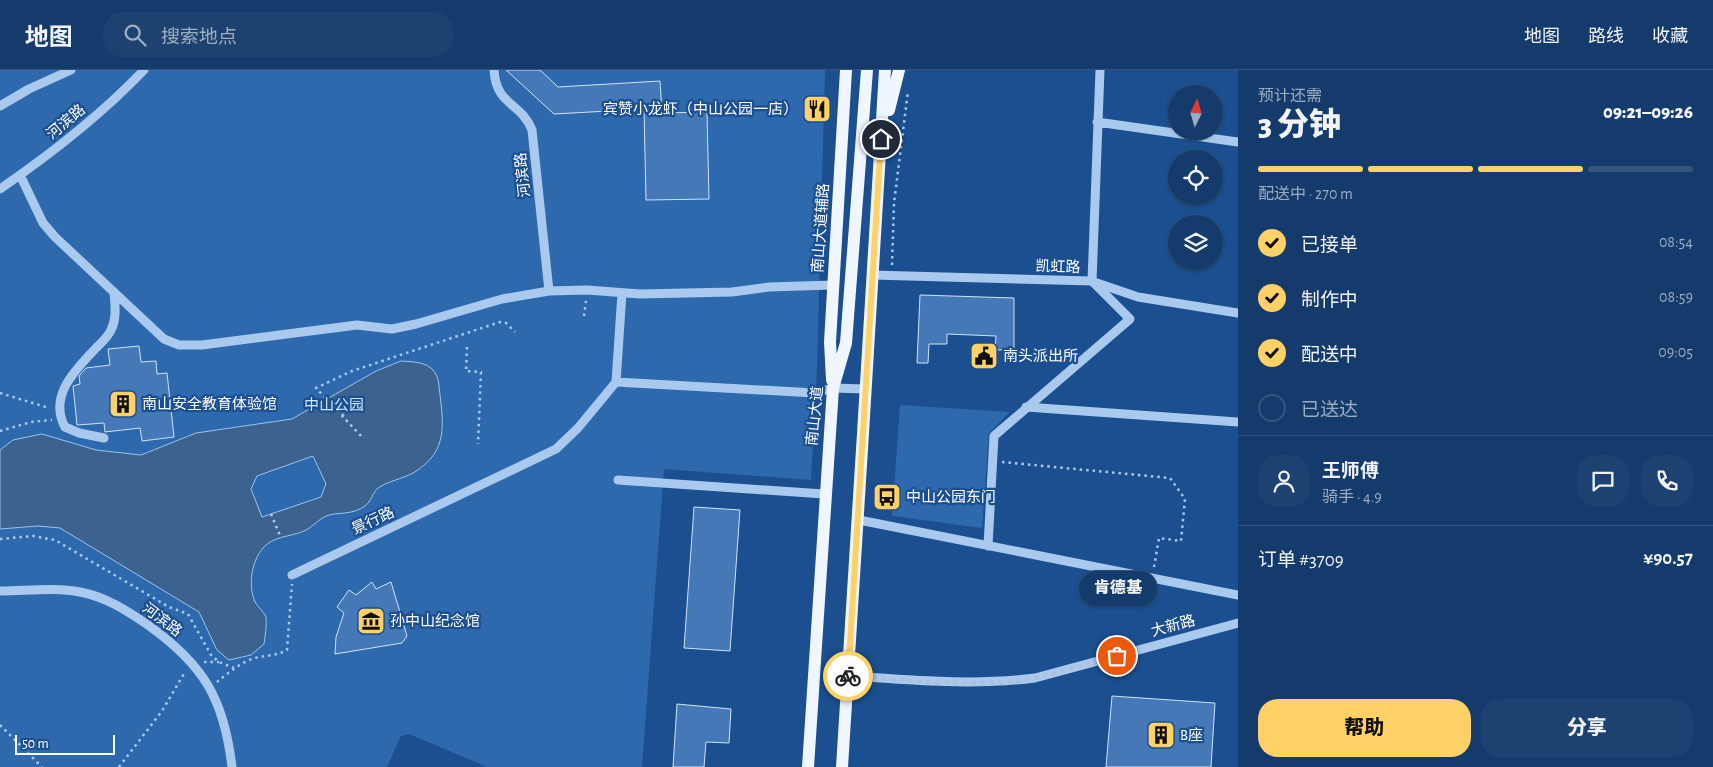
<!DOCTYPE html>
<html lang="zh">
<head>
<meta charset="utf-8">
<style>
	:root { --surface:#143b6b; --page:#1d4271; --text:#f1f3f6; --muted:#9dadc1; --line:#33557e; --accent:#ffd166 }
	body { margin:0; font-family:"Alegreya Sans","Noto Sans SC",sans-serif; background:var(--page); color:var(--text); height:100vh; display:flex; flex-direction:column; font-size:19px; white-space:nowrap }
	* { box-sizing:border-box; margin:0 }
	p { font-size:16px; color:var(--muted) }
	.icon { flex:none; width:28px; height:28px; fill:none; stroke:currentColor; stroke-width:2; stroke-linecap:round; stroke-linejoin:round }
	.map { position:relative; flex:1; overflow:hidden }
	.drawer { display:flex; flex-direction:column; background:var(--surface); width:475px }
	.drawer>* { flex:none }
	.needle { width:32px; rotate:5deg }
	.controls { position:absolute; left:1168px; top:15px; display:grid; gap:10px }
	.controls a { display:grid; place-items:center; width:55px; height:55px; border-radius:50%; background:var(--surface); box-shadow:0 1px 4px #0004,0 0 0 1px var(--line); font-size:25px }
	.scale { position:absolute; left:15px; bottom:12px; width:100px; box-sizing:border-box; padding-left:5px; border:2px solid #fff; border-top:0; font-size:14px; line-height:18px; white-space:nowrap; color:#fff; -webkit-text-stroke:4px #1b4f8f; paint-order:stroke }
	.pin { position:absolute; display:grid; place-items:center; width:42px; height:42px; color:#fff; margin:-21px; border:2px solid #fff; border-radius:50%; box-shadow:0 1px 5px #0007 }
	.courier { position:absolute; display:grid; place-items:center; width:50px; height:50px; margin:-25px; border:4px solid #ffd166; border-radius:50%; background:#fff; color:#222; box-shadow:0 1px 6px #0007 }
	.bubble { position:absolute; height:35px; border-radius:18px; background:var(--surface); box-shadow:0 1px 4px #0004,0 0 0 1px var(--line); font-size:16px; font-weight:800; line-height:35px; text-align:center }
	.headline em { font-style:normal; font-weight:800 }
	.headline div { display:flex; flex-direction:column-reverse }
	.headline { display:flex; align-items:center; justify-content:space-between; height:85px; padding:0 20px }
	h1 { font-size:32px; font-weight:800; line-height:38px }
	.bar { display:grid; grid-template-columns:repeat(4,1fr); gap:8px 5px; align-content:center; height:60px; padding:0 20px }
	.bar i { height:6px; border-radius:4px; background:var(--line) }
	.bar .current { background:var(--accent) }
	.bar p { grid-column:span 4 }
	.line { display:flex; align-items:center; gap:12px; padding:0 20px; border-top:1px solid var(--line) }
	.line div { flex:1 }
	.round { display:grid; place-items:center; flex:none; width:52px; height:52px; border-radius:20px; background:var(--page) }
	ol { padding:0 20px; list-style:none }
	li { display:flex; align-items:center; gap:15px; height:55px }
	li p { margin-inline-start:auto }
	li .icon { padding:5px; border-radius:50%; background:var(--accent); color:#111; stroke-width:4 }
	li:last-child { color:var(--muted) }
	li i { width:28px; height:28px; border:2px solid var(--line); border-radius:50% }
	.primary-button { display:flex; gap:10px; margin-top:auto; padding:10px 20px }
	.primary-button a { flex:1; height:58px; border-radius:20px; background:var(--accent); color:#111; font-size:20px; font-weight:800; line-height:58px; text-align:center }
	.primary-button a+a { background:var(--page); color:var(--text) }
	header { display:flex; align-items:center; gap:30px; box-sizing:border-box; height:70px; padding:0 25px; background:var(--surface); border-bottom:1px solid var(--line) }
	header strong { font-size:24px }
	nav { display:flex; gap:28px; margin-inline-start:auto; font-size:18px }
	.search { width:350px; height:45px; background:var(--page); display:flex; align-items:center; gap:12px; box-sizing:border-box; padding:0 18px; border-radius:20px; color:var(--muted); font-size:19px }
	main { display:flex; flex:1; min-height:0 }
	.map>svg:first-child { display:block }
	.green { fill:#2e69ad }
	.water { fill:#3c6290; stroke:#9cc4f0; fill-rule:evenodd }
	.building { fill:#4478b7; stroke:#cfe3fa }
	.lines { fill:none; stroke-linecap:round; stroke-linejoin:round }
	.path { stroke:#a9c9ee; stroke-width:2.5; stroke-dasharray:2.5 4; stroke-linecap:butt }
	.minor { stroke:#a9c9ee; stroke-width:9 }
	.major { stroke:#f0f6ff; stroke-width:12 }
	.done { stroke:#afc1d8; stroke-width:5; stroke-dasharray:0 9 }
	.route { stroke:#ffd166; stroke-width:6 }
	.labels { text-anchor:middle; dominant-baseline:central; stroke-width:4.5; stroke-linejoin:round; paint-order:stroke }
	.poi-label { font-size:15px; fill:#fff; stroke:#1b4f8f; text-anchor:start }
	.street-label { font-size:15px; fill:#fff; stroke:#1b4f8f }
	.park-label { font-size:15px; fill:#cfe3fa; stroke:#1b4f8f }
</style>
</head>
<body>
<header>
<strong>地图</strong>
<div class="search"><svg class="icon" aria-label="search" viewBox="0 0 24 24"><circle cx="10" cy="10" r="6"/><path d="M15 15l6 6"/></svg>搜索地点</div>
<nav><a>地图</a><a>路线</a><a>收藏</a></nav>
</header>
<main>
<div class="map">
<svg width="1238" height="697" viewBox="0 0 1238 697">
	<rect width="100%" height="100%" fill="#1b4f8f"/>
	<path class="green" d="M 0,0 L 825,0 L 817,298 L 811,410 L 664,399 L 642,697 L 487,697 L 409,664 L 401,666 L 387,697 L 0,697 Z
		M 900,335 L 1010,342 L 989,363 L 982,458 L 892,446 Z"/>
	<path class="water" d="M 401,291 C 420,292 437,293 439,316 C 443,353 450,381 413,403 C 402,409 388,411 378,418 C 373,422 371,432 365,436 C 352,445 341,442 329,445 C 319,448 313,457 304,461 C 290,467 273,466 263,478 C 251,492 248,516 255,532 C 258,537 264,542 266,547 C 267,555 265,566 264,574 L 251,585 L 229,590 L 217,580 L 199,542 L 60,458 L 38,456 L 0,459 L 0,380 L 13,370 L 42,364 L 96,380 L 141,385 L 196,363 L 292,349 L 376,301 ZM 313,386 L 326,414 L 321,427 L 262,447 L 251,419 L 257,406 Z"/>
	<path class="building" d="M 506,0 L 540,0 L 558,17 L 660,11 L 662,43 L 707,42 L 709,129 L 646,130 L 644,39 L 554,44 Z
		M 920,225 L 1014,228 L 1014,280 L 995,280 L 996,266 L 947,264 L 947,274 L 929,274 L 928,293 L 917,293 Z
		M 139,276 L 141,292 L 156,291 L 157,304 L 167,303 L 174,367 L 142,371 L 140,358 L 105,362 L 104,353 L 77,355 L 73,316 L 80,314 L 79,306 L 86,298 L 110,295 L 108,279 Z
		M 694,437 L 740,440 L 730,581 L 684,578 Z
		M 372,512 L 376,519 L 391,512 L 407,566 L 402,573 L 335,584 L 336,567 L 344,543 L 337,537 L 349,520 L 356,525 Z
		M 1112,626 L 1215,633 L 1211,697 L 1106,697 Z
		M 677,634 L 731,639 L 729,673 L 706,672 L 704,697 L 673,697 Z"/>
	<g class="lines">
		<path class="path" d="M 892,195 L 894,133 L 908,21
			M 584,246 L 586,231
			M 467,277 L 466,301 L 481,302 L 478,374
			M 0,323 L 49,338
			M 342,346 L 365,324
			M 0,361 L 31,352 L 52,350
			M 361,366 L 316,318 L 352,301 L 500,252 L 506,253 L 515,262
			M 1002,392 L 1170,408 L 1185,429 L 1181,471 L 1159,468 L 1154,497
			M 271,444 L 281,468
			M 0,469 L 33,466 L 55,470 L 169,537 L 188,544 L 211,585 L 219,592 L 234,598
			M 204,592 L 219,592
			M 217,612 C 228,603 241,592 255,588 C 267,585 276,586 287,580 L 292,514
			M 0,655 L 42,697
			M 119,697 L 162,641 L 185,602"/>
		<path class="minor" d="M 494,0 C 496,36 521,32 532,60 L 549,221
			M 0,36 L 29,19 L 71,0
			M 1097,52 L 1238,72
			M 20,105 L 43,153 L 55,167 L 164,269 L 179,275 L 202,275 L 357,255 L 392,259 L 416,254 L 502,229 L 549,221 L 587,220 L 640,224 L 732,222 L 769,217 L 833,215
			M 0,119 C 51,84 101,45 144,0
			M 872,205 L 1092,211 L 1100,0
			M 1094,212 L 1138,227 L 1238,243
			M 616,312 L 815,323 L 833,318 L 865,319
			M 1026,337 L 1238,352
			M 104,368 L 79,363 L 65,357 C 48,326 76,299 96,278 C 101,273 108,267 111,260 C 117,248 115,236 114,222
			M 618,410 L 824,424
			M 859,450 L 1238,525
			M 988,476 L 994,366 L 1130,249 L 1092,211
			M 292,505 L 556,379 L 578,358 L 616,312 L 622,223
			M 0,521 C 26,521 55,517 80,522 C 106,527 126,540 148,555 C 204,595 224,629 232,697
			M 848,606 C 911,610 973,616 1035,608 L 1238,553"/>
		<path class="major" d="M 889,40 L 899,0
			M 832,310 L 830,272 L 846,0
			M 808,697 L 833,318 L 846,273 L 867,0
			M 842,697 C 858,465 870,232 885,0"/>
	</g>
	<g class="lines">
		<path class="done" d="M 848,606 C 901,610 956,616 1009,612 C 1045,608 1081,595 1117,586"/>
		<path class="route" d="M 848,606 L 881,69"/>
	</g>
	<defs>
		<symbol id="restaurant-square" viewBox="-11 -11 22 22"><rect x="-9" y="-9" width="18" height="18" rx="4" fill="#ffd166" stroke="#1b4f8f"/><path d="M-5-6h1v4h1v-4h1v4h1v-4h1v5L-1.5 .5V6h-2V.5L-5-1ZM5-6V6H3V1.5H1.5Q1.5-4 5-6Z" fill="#111"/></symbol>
		<symbol id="civic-square" viewBox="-11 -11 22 22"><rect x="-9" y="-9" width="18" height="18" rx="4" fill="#ffd166" stroke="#1b4f8f"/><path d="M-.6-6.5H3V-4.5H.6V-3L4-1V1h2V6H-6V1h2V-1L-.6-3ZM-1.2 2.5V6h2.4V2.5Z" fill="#111"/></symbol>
		<symbol id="building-square" viewBox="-11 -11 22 22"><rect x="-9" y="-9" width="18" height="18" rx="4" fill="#ffd166" stroke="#1b4f8f"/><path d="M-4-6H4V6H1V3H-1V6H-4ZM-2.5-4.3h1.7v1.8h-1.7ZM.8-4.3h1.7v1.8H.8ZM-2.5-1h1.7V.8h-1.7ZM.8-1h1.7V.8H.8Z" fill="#111"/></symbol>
		<symbol id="bus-square" viewBox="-11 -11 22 22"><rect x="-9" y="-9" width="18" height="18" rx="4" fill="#ffd166" stroke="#1b4f8f"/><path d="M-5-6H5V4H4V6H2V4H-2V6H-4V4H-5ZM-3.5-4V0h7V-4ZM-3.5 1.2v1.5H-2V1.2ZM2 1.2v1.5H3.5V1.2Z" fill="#111"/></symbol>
		<symbol id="museum-square" viewBox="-11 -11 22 22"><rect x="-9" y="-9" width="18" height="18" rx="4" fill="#ffd166" stroke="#1b4f8f"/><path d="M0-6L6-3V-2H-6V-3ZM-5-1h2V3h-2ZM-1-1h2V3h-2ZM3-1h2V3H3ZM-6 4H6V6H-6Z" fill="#111"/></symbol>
	</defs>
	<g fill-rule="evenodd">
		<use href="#restaurant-square" x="801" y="23" width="32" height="32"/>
		<use href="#civic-square" x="968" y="270" width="32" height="32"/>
		<use href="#building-square" x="107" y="318" width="32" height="32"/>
		<use href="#bus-square" x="871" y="411" width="32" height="32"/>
		<use href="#museum-square" x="355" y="535" width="32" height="32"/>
		<use href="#building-square" x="1145" y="649" width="32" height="32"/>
	</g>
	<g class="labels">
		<g class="poi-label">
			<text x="798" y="39" text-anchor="end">宾赞小龙虾（中山公园一店）</text>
			<text x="1003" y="286">南头派出所</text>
			<text x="142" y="334">南山安全教育体验馆</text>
			<text x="906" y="427">中山公园东门</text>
			<text x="390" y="551">孙中山纪念馆</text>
			<text x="1180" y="665">B座</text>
		</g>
		<g class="street-label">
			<text transform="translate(66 52) rotate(-40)">河滨路</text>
			<text transform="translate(523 105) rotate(-96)">河滨路</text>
			<text transform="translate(821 158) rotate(-86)">南山大道辅路</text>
			<text transform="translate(1058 197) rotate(2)">凯虹路</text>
			<text transform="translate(815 346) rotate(-84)">南山大道</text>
			<text transform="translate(373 451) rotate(-25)">景行路</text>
			<text transform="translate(162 550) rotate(37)">河滨路</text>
			<text transform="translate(1173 556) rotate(-15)">大新路</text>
		</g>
		<g class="park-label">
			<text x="334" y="335">中山公园</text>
		</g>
	</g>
</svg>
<div class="controls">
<a><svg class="needle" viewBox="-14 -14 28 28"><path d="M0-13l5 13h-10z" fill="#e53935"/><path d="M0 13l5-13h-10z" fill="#9dadc1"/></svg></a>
<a><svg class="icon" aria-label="locate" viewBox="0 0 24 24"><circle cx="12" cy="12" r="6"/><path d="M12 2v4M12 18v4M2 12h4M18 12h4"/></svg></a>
<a><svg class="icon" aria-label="layers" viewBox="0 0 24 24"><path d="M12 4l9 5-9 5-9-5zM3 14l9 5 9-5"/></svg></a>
</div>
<div class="scale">50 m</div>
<div class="pin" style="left:1117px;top:586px;background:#ea580c"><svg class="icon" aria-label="bag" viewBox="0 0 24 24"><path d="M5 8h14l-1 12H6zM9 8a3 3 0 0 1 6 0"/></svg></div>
<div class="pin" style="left:881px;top:69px;background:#1f2937"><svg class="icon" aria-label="home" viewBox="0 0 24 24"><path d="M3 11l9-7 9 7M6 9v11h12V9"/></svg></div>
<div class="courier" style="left:848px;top:606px"><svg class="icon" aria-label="bike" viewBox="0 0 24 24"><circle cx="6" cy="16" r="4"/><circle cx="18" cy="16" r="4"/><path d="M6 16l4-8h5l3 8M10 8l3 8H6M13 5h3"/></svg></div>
<div class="bubble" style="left:1079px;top:501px;width:78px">肯德基</div>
</div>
<section class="drawer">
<div class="headline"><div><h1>3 分钟</h1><p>预计还需</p></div><em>09:21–09:26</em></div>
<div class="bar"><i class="current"></i><i class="current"></i><i class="current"></i><i></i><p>配送中 · 270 m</p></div>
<ol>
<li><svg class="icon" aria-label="check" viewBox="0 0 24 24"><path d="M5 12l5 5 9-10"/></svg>已接单<p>08:54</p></li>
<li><svg class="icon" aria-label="check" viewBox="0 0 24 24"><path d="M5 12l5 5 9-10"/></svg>制作中<p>08:59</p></li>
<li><svg class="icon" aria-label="check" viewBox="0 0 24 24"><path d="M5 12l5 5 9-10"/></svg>配送中<p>09:05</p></li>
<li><i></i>已送达</li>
</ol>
<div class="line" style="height:90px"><a class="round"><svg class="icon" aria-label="person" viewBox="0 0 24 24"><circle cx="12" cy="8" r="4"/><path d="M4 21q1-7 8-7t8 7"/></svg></a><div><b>王师傅</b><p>骑手 · 4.9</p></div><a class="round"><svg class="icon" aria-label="chat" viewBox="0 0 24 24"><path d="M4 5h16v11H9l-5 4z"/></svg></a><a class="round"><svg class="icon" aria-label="phone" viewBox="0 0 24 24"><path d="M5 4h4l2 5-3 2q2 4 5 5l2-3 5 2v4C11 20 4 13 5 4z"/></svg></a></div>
<div class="line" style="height:65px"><div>订单 #3709</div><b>¥90.57</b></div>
<div class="primary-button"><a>帮助</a><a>分享</a></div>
</section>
</main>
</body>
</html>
